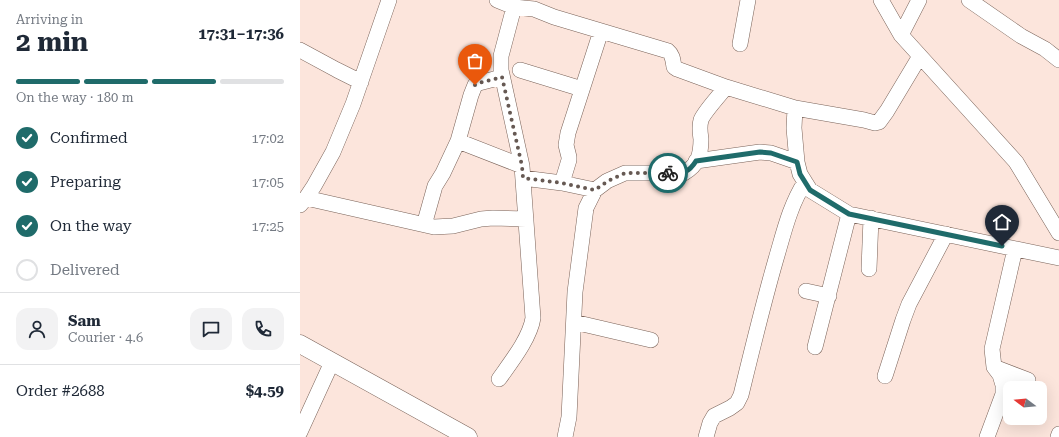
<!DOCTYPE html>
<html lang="en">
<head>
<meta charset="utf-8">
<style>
	:root { --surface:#fff; --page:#f2f2f3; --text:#1f2937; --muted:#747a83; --line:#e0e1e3; --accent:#1f6b6a }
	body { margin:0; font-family:"Roboto Serif",serif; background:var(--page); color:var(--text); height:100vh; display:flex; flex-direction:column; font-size:15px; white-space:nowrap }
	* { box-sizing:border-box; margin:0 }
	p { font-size:13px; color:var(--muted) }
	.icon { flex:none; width:22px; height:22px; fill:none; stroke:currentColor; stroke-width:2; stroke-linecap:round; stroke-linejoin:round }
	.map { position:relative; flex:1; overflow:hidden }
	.details { display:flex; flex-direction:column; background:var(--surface); width:300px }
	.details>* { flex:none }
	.needle { width:26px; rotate:286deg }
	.controls { position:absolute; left:703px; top:381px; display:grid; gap:8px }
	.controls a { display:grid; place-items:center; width:44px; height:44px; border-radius:8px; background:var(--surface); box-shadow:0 4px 16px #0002; font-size:20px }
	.pin { position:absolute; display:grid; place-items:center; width:34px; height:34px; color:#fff; margin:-41px -17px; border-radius:50% 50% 50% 0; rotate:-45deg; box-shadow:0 0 4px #0007 }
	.pin .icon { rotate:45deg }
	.courier { position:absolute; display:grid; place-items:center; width:40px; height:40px; margin:-20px; border:3px solid #1f6b6a; border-radius:50%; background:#fff; color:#222; box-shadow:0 1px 5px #0007 }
	.headline em { font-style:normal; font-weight:700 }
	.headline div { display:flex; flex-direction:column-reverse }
	.headline { display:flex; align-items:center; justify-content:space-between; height:68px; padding:0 16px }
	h1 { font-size:26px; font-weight:700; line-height:30px }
	.bar { display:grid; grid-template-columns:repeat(4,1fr); gap:6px 4px; align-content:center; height:48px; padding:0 16px }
	.bar i { height:5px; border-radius:3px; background:var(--line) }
	.bar .current { background:var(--accent) }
	.bar p { grid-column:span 4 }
	.line { display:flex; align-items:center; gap:10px; padding:0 16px; border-top:1px solid var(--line) }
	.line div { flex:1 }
	.round { display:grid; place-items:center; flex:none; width:42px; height:42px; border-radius:12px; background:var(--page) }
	ol { padding:0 16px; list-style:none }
	li { display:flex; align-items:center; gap:12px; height:44px }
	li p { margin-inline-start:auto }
	li .icon { padding:4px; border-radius:50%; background:var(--accent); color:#fff; stroke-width:4 }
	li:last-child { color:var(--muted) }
	li i { width:22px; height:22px; border:2px solid var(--line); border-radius:50% }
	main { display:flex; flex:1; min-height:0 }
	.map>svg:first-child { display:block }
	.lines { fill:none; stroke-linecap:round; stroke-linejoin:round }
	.minor-casing { stroke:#7a6359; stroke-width:16 }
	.tertiary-casing { stroke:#7a6359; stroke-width:19 }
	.minor { stroke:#fff; stroke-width:15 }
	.tertiary { stroke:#fff; stroke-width:18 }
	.done { stroke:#665953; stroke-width:4; stroke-dasharray:0 7.2 }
	.route { stroke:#1f6b6a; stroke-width:5 }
</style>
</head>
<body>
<main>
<section class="details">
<div class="headline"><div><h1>2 min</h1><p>Arriving in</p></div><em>17:31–17:36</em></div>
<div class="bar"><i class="current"></i><i class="current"></i><i class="current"></i><i></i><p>On the way · 180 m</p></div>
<ol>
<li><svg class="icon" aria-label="check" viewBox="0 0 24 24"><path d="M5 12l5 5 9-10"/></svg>Confirmed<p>17:02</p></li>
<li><svg class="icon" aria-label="check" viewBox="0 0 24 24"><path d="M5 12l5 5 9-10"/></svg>Preparing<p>17:05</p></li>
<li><svg class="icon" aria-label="check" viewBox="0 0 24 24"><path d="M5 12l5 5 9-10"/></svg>On the way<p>17:25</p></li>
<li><i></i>Delivered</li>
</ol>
<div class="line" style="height:72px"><a class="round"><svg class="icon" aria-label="person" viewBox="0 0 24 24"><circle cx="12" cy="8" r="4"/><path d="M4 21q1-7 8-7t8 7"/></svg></a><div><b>Sam</b><p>Courier · 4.6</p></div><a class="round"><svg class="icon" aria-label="chat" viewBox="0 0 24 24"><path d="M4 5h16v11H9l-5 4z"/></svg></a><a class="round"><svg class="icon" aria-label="phone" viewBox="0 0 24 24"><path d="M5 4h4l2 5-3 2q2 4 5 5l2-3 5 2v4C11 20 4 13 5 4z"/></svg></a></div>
<div class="line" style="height:52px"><div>Order #2688</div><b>$4.59</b></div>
</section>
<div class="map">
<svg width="759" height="437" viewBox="0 0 759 437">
	<rect width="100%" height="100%" fill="#fce5dc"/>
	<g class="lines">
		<defs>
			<path id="minor" d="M 197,0 L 214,7 L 234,9 L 254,17 L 368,51 C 373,55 373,61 374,67 L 377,69 L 426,87 L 495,108 L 564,120 L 575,123 L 579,122 L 587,111 L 620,56
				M 581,0 L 601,35 L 716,162 L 759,233
				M 669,0 L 721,36 L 745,49 L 759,60
				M 601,35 L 619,0
				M 440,44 L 448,0
				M 0,50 L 37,70 L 61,82
				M 220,70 L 282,89
				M 495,108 L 494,128 L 497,162 L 500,174 L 510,190 L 549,214 L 759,258
				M 158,141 L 222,166
				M 396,161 L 460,152 L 471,153 L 497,162
				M 223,178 L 262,183 L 295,190
				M 262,183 L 269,160 L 269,157 L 266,145 L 268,133 L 301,31
				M 6,198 L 134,227 L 153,226 L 181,219 L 193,218 L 226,219
				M 0,205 L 6,198 L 14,186 L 33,152 L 53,104 L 89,0
				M 123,223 L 126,218 L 135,186 L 143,173 L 158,141 L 171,95 L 175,85 L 179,83 L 202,77
				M 569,269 L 571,218
				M 506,291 L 529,296
				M 274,322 L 351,340
				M 515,347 L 549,214
				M 694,367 L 728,380
				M 585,376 L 603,320 L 609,304 L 646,234
				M 199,379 C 211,362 230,338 233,318 L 222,166 L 201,70 L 201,56 L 214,7
				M 0,432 L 32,362
				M 265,437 L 269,417 L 275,292 L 286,208 L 295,190 L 307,181 L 325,173 L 384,173 C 398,165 401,155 401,139 C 400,132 399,127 401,120 C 404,112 420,95 426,87
				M 406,437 L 410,423 L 414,416 L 430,408 L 437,403 L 441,395 C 452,350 463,304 476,259 C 484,232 490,205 505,182
				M 687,437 L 703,394 L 703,385 L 700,375 L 694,367 L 692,349 L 715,249
				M 758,437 L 759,434"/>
			<path id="tertiary" d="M 0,344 L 168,437"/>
		</defs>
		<use href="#minor" class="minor-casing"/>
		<use href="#tertiary" class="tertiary-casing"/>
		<use href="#minor" class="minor"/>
		<use href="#tertiary" class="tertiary"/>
	</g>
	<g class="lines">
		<path class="done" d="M 175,85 L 179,83 L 202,77 L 222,166 L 223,178 L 262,183 L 295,190 L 308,181 L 325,173 L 368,173"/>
		<path class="route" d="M 368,173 C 382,173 388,174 396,161 L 460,152 L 471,153 L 497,162 L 500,174 L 510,190 L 549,214 L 702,246"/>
	</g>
</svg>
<div class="controls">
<a><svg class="needle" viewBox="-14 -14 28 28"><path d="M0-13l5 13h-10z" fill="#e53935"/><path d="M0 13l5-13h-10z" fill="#747a83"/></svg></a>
</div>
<div class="pin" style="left:175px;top:85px;background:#ea580c"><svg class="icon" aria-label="bag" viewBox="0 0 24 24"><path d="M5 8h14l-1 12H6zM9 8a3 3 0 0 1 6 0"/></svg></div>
<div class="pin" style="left:702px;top:246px;background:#1f2937"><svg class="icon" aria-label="home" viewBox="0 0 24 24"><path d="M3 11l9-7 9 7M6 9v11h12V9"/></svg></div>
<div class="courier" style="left:368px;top:173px"><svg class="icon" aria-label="bike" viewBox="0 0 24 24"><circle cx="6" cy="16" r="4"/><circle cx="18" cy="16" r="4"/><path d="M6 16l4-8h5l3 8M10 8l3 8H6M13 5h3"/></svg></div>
</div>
</main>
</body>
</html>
